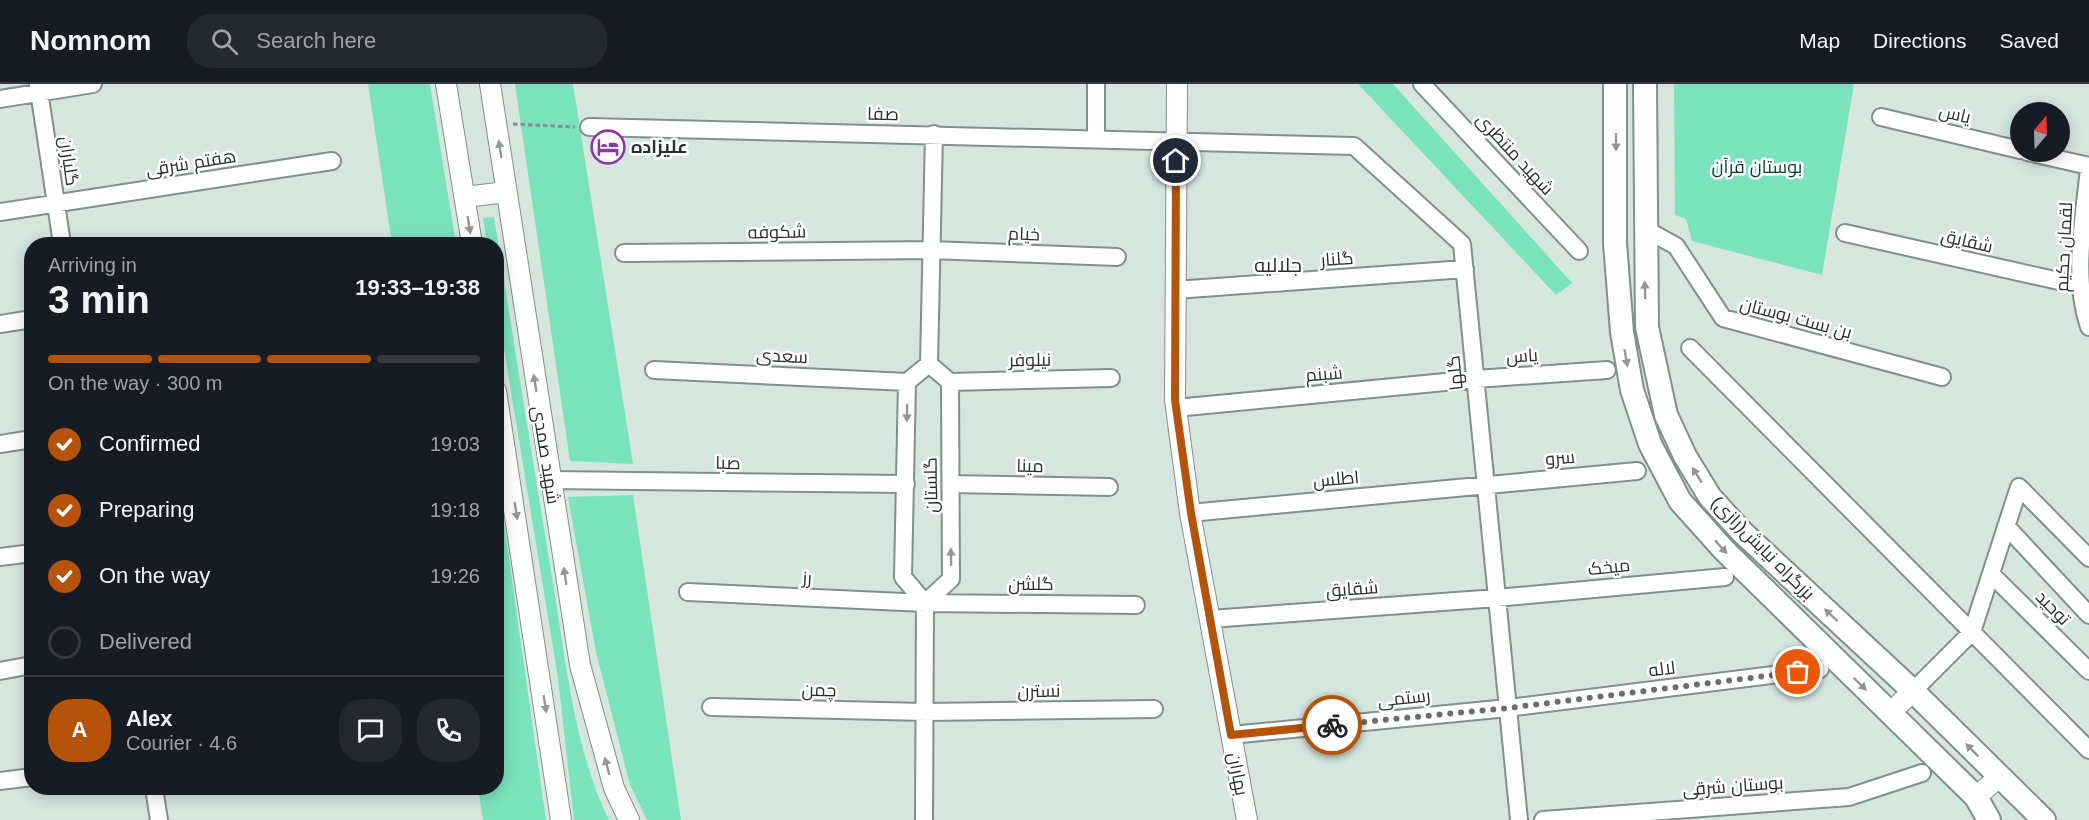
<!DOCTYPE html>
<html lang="en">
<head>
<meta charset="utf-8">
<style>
	:root { --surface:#171b24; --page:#242831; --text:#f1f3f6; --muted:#9ea1a6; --line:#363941; --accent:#b45309 }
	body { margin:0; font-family:Arial,Cairo,sans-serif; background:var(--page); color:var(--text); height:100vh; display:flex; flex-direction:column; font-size:22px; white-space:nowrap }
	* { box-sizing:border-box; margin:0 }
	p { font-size:20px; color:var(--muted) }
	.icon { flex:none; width:33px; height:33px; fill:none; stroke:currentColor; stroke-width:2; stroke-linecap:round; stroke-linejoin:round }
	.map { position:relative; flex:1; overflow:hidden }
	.details { position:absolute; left:24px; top:153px; width:480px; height:558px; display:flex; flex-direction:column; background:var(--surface); border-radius:24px; box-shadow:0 3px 15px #0003 }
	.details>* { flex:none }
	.needle { width:39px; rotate:19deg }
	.buttons { position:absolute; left:2010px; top:18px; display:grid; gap:12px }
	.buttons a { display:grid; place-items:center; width:60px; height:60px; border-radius:50%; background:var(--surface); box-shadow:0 3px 15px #0003; font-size:30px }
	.pin { position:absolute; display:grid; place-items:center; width:51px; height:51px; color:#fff; margin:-26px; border:3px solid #fff; border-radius:50%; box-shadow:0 2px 6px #0007 }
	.courier { position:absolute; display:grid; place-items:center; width:60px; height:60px; margin:-30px; border:4px solid #b45309; border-radius:50%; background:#fff; color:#222; box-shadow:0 2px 8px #0007 }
	.head em { font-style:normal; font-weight:700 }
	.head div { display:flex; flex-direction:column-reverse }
	.head { display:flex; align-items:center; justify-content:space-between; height:102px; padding:0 24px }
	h1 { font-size:39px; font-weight:700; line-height:45px }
	.bar { display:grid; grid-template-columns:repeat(4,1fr); gap:9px 6px; align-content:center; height:72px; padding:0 24px }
	.bar i { height:8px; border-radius:4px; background:var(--line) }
	.bar .current { background:var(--accent) }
	.bar p { grid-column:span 4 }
	.line { display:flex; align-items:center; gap:15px; padding:0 24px; border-top:2px solid var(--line) }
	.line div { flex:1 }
	.round { display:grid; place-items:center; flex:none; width:63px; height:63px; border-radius:24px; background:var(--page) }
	ol { padding:0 24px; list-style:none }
	li { display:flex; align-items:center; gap:18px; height:66px }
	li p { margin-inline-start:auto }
	li .icon { padding:6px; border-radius:50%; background:var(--accent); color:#fff; stroke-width:4 }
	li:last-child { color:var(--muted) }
	li i { width:33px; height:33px; border:3px solid var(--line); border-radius:50% }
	header { display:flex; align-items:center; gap:36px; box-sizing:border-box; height:84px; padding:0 30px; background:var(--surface); border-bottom:2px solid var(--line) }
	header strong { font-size:28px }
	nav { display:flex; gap:33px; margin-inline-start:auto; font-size:21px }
	.search { width:420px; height:54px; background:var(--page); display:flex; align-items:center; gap:15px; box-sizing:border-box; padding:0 21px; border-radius:24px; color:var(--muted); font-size:22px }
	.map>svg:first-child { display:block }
	.green { fill:#7ae2bd }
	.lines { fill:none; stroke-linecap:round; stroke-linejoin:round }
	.minor-casing { stroke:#81908a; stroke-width:20 }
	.major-casing { stroke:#81908a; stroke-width:22 }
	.highway-casing { stroke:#81908a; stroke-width:26 }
	.path { stroke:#85908b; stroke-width:3; stroke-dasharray:4.5 3; stroke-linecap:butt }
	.minor { stroke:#fff; stroke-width:16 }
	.major { stroke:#fff; stroke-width:20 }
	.highway { stroke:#fff; stroke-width:22 }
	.oneway { fill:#949796 }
	.done { stroke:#666f6b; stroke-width:6; stroke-dasharray:0 10.8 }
	.route { stroke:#b45309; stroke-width:8 }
	.labels { text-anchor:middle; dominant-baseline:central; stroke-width:5; stroke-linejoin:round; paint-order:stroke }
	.street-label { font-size:18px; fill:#292f2d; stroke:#fff }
	.poi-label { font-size:18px; font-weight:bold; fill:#292f2d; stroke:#fff; text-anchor:start }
	.park-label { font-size:18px; fill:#013c2c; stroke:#fff }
	.neighbourhood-label { font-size:20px; fill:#292f2d; stroke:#fff }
</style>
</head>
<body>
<header>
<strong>Nomnom</strong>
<div class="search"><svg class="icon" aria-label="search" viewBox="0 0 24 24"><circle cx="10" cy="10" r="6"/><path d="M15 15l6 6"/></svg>Search here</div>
<nav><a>Map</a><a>Directions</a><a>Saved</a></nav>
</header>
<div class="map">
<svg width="2089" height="736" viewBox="0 0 2089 736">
	<rect width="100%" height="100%" fill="#d6e6df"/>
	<path class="green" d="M 368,0 L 430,0 L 456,160 L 392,160 Z
		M 515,0 L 573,0 L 633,380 L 570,377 Z
		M 1358,0 L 1393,0 L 1572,199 L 1556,211 Z
		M 1674,0 L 1854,0 L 1822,191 L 1692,157 L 1686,135 L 1675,131 Z
		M 494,133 C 513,253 532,373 552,493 C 565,570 574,666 609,736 L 574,736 L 558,594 L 497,222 L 496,160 L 487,160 L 483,134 Z
		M 497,411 L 500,411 L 546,736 L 483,736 L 478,704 L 496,704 Z
		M 633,411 L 681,736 L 647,736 L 630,701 L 596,568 L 568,413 Z"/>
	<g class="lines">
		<defs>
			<path id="minor" d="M 38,0 L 62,160
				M 1422,0 L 1579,167
				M 0,15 L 93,0
				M 1881,33 L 2020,66
				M 589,43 L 1354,62 L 1462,160 L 1519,736
				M 1096,54 L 1096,0
				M 2027,68 L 2089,82
				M 2089,84 C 2084,136 2072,192 2089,243
				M 0,128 L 332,77
				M 1645,145 L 1676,162 L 1723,234 L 1942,293
				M 1845,149 L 2081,202
				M 624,169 L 930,166 L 1117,173
				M 1175,206 L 1465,185
				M 0,240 L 32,235
				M 1690,264 L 2089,666
				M 654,286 L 907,298
				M 950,298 L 1111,294
				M 1176,324 L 1476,295 L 1607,286
				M 0,360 L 32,355
				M 550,396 L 906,400
				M 951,400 L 1109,403
				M 1190,429 L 1637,387
				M 2006,442 L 2089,531
				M 0,473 L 32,469
				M 1991,490 L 2089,587
				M 688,508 L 925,519 L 1136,521
				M 925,519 L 951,495 L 950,298 L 929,280
				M 1210,535 L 1497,514 L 1725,493
				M 0,587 L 32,581
				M 1913,607 L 1972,548 L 2019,403 L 2089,474
				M 711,623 L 926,628 L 1154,625
				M 1231,651 L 1508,624 L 1820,585
				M 0,697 L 32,693
				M 154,704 L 159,736
				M 924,736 L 925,519 L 903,493 L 907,298 L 929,280 L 934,50
				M 1543,736 L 1849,713 L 1922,689"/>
			<path id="major" d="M 446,0 L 472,160
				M 490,0 L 580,581 L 614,704 L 629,736
				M 1177,0 L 1175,316 L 1190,429 L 1247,736
				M 465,113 L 506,108
				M 496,307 L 561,736
				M 1890,629 L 1913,607
				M 1976,713 L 1999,693"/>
			<path id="highway" d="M 1615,0 L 1615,159 L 1622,248 L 1632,306 L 1650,360 L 1680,417 L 1724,466 L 1976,713 L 1989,736
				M 1645,0 L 1647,243 L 1666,331 L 1685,372 L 1710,413 L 1742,448 L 1913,607 L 2044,736"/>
		</defs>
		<use href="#minor" class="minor-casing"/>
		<use href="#major" class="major-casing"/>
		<use href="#highway" class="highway-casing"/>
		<path class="path" d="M 513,40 L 575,43"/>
		<use href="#minor" class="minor"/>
		<use href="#major" class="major"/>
		<use href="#highway" class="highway"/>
	</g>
	<defs><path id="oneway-solid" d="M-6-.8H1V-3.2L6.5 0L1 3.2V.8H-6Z" transform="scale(1.5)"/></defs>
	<g class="oneway">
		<use href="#oneway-solid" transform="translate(1616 58) rotate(90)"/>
		<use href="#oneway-solid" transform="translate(500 65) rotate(-99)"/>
		<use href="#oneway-solid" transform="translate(469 141) rotate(81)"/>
		<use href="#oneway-solid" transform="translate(1645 206) rotate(-92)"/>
		<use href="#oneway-solid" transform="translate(1626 274) rotate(80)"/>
		<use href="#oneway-solid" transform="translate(535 299) rotate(-99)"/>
		<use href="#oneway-solid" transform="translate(907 329) rotate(91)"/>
		<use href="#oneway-solid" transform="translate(1697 391) rotate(-122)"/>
		<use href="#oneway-solid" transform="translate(516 427) rotate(81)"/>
		<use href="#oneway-solid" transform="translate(1721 463) rotate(48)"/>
		<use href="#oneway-solid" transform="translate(951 473) rotate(-91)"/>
		<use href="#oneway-solid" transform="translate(565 492) rotate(-99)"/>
		<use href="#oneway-solid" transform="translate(1831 531) rotate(-137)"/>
		<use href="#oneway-solid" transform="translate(1860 600) rotate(44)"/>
		<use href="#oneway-solid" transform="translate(545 620) rotate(81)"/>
		<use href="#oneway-solid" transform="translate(1972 666) rotate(-135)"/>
		<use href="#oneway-solid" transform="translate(607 682) rotate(-105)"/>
	</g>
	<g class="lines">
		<path class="done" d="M 1332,641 L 1508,624 L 1798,588"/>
		<path class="route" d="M 1176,77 L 1175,316 L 1191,429 L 1231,651 L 1332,641"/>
	</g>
	<defs>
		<symbol id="hotel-ring" viewBox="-11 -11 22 22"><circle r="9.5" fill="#fff" stroke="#8b37a5" stroke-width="1.5"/><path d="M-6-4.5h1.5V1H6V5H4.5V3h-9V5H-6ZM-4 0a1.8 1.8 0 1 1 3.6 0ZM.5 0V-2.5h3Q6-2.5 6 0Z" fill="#8b37a5"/></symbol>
	</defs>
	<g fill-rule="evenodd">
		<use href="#hotel-ring" x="589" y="44" width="38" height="38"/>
	</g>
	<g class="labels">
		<g class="street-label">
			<text transform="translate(883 30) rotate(1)">صفا</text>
			<text transform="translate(1955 30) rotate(13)">یاس</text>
			<text transform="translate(1515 70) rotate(47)">شهید منتظری</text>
			<text transform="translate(69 77) rotate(82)">گلباران</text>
			<text transform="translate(191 79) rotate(-9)">هفتم شرقی</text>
			<text transform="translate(777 148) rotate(-1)">شکوفه</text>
			<text transform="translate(1024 150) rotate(2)">خیام</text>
			<text transform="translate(1967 157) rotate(13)">شقایق</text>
			<text transform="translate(2064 163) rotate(-87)">لقمان حکیم</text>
			<text transform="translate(1337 175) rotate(-4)">گلنار</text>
			<text transform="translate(1796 234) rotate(15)">بن بست بوستان</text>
			<text transform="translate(782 272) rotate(3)">سعدی</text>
			<text transform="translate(1522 272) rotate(-4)">یاس</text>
			<text transform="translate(1030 276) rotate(-1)">نیلوفر</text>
			<text transform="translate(1455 289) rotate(-96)">گلها</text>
			<text transform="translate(1324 290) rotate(-5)">شبنم</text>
			<text transform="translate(546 371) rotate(81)">شهید صمدی</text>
			<text transform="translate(1560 374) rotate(-5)">سرو</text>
			<text transform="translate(728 379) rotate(1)">صبا</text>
			<text transform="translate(1030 382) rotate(1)">مینا</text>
			<text transform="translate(1336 395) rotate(-5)">اطلس</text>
			<text transform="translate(931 401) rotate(-91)">گلستان</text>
			<text transform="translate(1763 464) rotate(45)">بزرگراه نیایش(رازی)</text>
			<text transform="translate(1609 483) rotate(-6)">میخک</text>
			<text transform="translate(807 494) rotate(3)">رز</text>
			<text x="1031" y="500">گلشن</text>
			<text transform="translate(1352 505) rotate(-4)">شقایق</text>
			<text transform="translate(2053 524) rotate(45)">توحید</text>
			<text transform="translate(1662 585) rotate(-7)">لاله</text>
			<text transform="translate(819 606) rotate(1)">چمن</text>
			<text transform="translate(1039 607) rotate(-1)">نسترن</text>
			<text transform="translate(1404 614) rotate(-6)">رستمی</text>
			<text transform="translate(1238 690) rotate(79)">بهاران</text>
			<text transform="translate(1733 702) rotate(-4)">بوستان شرقی</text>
		</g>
		<g class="poi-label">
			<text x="631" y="63">علیزاده</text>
		</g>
		<g class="park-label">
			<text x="1757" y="83">بوستان قرآن</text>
		</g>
		<g class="neighbourhood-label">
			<text x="1278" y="181">جلالیه</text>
		</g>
	</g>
</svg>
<div class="buttons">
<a><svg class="needle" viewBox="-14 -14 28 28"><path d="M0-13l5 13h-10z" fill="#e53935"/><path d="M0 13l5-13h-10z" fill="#9ea1a6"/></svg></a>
</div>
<div class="pin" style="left:1798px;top:588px;background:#ea580c"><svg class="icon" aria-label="bag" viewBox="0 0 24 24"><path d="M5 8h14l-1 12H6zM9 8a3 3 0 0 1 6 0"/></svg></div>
<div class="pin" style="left:1176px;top:77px;background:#1f2937"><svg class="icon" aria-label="home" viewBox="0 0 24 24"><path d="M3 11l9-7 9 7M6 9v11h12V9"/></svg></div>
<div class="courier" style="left:1332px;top:641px"><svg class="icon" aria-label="bike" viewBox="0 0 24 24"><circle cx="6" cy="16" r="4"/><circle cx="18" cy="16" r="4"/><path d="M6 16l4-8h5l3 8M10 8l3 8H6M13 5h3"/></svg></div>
<section class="details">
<div class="head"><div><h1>3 min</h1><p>Arriving in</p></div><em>19:33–19:38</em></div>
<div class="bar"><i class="current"></i><i class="current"></i><i class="current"></i><i></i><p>On the way · 300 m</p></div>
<ol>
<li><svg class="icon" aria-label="check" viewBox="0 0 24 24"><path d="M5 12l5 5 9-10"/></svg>Confirmed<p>19:03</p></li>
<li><svg class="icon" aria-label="check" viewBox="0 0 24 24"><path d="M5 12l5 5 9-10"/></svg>Preparing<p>19:18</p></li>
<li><svg class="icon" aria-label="check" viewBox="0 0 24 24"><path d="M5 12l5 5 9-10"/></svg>On the way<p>19:26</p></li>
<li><i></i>Delivered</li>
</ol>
<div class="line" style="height:108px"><b class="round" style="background:var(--accent);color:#fff">A</b><div><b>Alex</b><p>Courier · 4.6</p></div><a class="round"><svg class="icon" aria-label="chat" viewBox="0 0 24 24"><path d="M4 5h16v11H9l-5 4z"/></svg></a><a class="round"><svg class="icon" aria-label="phone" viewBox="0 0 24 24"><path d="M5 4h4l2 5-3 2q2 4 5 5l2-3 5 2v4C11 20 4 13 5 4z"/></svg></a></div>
</section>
</div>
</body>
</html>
